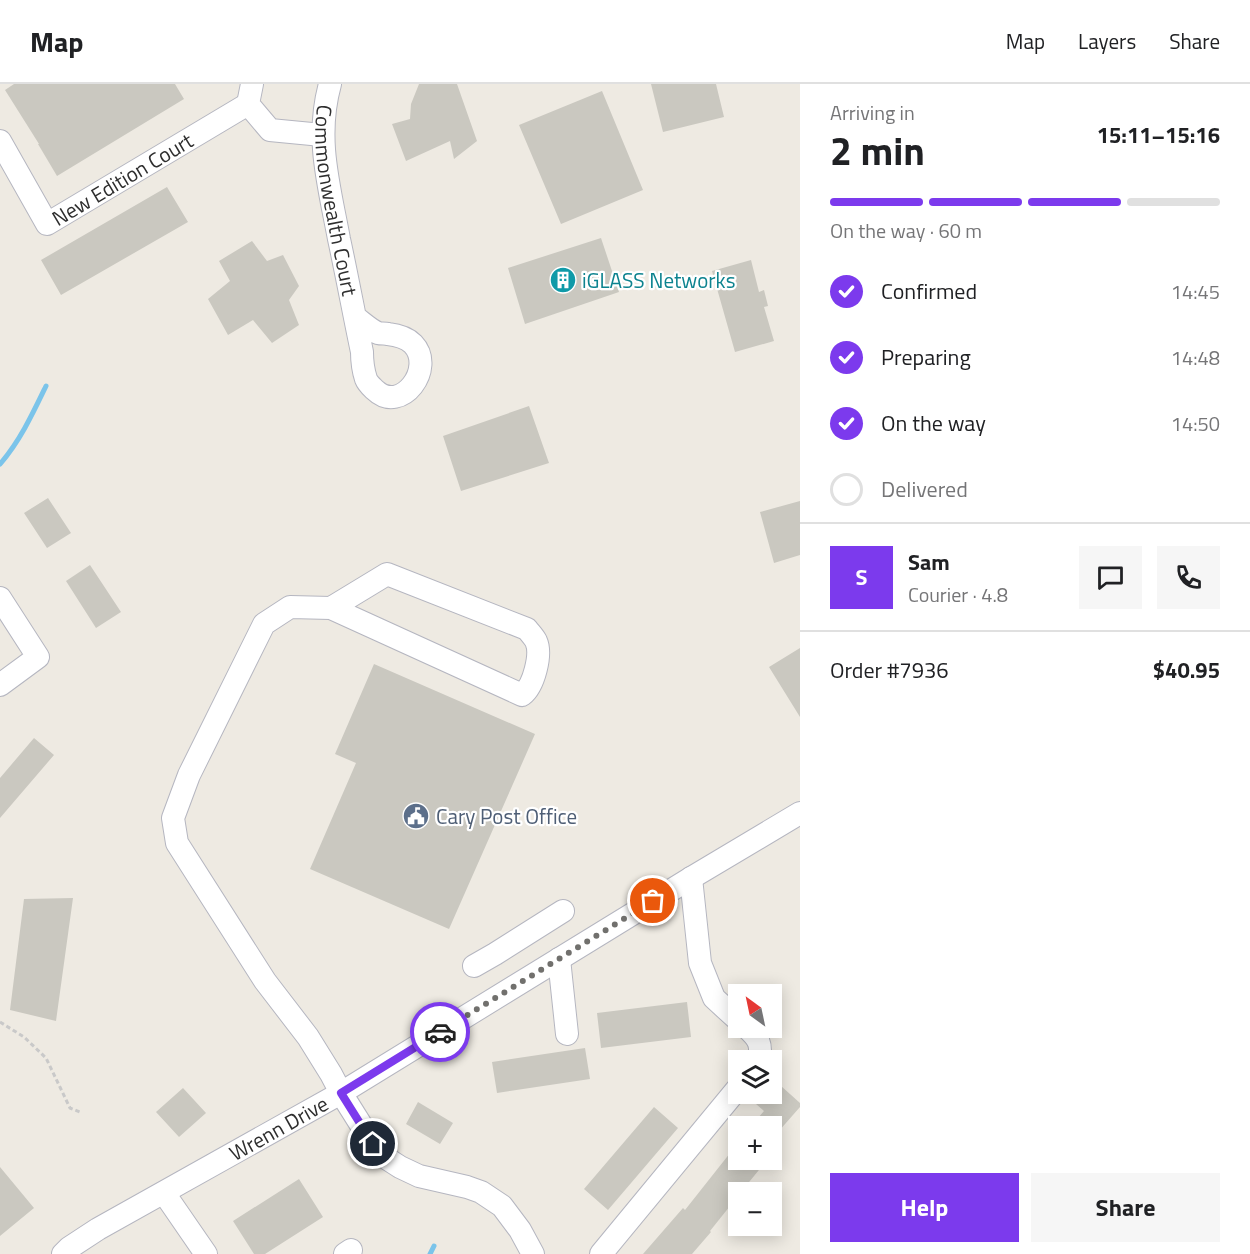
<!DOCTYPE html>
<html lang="en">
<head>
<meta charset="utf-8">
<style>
	:root { --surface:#fff; --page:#f6f6f6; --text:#202124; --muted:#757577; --line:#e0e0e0; --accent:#7c3aed }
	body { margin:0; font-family:"Titillium Web",sans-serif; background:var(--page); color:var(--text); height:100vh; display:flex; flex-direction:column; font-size:22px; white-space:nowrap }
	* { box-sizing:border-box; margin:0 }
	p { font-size:20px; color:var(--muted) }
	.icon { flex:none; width:33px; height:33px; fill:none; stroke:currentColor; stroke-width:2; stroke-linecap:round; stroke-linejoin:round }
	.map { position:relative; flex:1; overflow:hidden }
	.sheet { display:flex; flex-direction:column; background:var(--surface); width:450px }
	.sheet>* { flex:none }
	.needle { width:39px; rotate:327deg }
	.buttons { position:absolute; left:728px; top:900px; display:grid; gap:12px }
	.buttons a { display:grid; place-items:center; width:54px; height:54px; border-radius:0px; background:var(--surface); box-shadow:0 3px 15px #0003; font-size:30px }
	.pin { position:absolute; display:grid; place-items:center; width:51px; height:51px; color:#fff; margin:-26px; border:3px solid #fff; border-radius:50%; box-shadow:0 2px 6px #0007 }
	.courier { position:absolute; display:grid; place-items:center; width:60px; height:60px; margin:-30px; border:4px solid #7c3aed; border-radius:50%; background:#fff; color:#222; box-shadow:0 2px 8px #0007 }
	.summary em { font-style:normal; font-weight:700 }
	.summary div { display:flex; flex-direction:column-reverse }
	.summary { display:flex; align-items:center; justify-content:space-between; height:102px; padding:0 30px }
	h1 { font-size:39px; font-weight:700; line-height:45px }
	.bar { display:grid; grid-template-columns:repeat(4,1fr); gap:9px 6px; align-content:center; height:72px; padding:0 30px }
	.bar i { height:8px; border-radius:4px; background:var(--line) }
	.bar .current { background:var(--accent) }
	.bar p { grid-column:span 4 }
	.line { display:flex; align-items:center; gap:15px; padding:0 30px; border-top:2px solid var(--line) }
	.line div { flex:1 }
	.round { display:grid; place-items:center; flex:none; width:63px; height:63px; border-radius:0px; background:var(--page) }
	ol { padding:0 30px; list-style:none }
	li { display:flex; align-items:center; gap:18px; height:66px }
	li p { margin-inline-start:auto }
	li .icon { padding:6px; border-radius:50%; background:var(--accent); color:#fff; stroke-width:4 }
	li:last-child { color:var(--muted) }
	li i { width:33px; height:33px; border:3px solid var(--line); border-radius:50% }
	.primary-button { display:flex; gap:12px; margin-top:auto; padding:12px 30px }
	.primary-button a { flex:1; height:69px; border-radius:0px; background:var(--accent); color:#fff; font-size:24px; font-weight:700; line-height:69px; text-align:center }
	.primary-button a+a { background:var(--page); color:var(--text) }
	header { display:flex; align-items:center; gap:36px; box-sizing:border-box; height:84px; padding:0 30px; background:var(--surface); border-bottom:2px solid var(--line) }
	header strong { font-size:28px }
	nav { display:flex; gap:33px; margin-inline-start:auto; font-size:21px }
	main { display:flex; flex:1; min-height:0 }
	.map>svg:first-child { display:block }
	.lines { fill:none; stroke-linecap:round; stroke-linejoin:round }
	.stream { stroke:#7bc4ea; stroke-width:5 }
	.building { fill:#cac8c0 }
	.minor-casing { stroke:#b5b6c0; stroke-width:24 }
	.path { stroke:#c9c9c9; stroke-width:3; stroke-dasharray:4.5 3; stroke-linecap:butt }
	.minor { stroke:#fff; stroke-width:22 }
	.done { stroke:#71706d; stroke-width:6; stroke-dasharray:0 10.8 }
	.route { stroke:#7c3aed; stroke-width:8 }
	.labels { text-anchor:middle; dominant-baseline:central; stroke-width:4.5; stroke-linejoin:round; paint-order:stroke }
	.street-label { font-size:21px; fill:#2e2e2e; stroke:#fff }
	.culture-label { font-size:21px; fill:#0d838f; stroke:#fff; text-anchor:start }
	.service-label { font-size:21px; fill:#4e5e75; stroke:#fff; text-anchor:start }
</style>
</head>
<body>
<header>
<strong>Map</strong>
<nav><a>Map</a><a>Layers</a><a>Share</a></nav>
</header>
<main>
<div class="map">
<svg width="800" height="1170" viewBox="0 0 800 1170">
	<rect width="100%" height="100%" fill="#eeeae2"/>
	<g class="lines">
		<path class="stream" d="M 0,380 C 20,357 33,329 46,302
			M 430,1170 L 434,1162"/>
	</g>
	<path class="building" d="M 14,0 L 175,0 L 184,15 L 57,92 L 38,60 L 39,60 L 5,6 Z
		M 419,0 L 457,0 L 477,57 L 454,75 L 450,57 L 406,77 L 392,40 L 410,35 L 411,20 Z
		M 651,0 L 716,0 L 724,33 L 663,48 Z
		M 602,7 L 643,106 L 561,140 L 519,41 Z
		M 167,103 L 188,138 L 61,211 L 41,176 Z
		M 601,154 L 619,208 L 525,240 L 508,184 Z
		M 252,157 L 267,177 L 283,171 L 299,202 L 289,216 L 299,241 L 272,259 L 253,236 L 228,251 L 208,215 L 230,197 L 219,177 Z
		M 751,176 L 759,208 L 764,206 L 768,222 L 764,223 L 774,257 L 735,268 L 712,187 Z
		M 529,322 L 549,379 L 461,407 L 443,352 Z
		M 48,414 L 71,449 L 47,464 L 24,429 Z
		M 800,417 L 800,471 L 774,479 L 760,428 Z
		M 90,481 L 121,528 L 96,544 L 66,497 Z
		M 800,564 L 800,633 L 769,583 Z
		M 374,580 L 535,650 L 449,845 L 310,785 L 356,679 L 335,670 Z
		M 34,654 L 54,671 L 0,734 L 0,694 Z
		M 73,814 L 56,937 L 10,926 L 24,815 Z
		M 687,918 L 691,953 L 601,964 L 597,929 Z
		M 585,964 L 590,995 L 497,1009 L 492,978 Z
		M 771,993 L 800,1019 L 800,1023 L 771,1056 L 771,1042 L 751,1042 L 764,1027 L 748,1013 L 750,1010 L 771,1010 Z
		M 183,1004 L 206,1029 L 179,1053 L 156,1028 Z
		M 418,1018 L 453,1039 L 440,1060 L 406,1040 Z
		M 654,1023 L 678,1044 L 608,1126 L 584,1105 Z
		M 738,1059 L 738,1076 L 767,1076 L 741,1108 L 738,1108 L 738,1112 L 710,1147 L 711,1148 L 692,1170 L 643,1170 L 683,1124 L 685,1126 Z
		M 0,1083 L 34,1124 L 0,1152 Z
		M 299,1095 L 323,1133 L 265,1170 L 254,1170 L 233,1137 Z"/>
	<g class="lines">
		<defs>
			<g id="minor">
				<path d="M 252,0 L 248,20 L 270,46 L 322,51"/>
				<path id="s1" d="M 330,0 C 315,54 329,101 339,155 C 347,192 354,230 362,268 C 362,277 363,286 366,295 C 368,300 372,303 375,306 C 401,331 436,284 413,260 C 406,253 397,251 388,250 C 384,249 382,250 378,249 C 370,246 362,238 355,233"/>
				<path id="s2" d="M 0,57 L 47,140 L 248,20"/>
				<path d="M 0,514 L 38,573 L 0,601"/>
				<path d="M 331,524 L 522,611 C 534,602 542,570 536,557 C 534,553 530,549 527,545 L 387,490 L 331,524 L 290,523 L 264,540 L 189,691 L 173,734 L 177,759 L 265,897 L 308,953 L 331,990 L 341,1009 L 373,1060 L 386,1074 L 400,1083 L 419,1092 L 467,1103 L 481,1108 L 502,1122 L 520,1146 L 533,1170"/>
				<path d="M 691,794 L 700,879 L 714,914 L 738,936"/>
				<path d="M 559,875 L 567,950"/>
				<path d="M 474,882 L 495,870 L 563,827"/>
				<path d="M 747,944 C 759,955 762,960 759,976"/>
				<path d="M 164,1109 L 206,1170"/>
				<path id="s3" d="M 63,1170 L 69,1164 L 98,1145 L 341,1009 L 691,794 L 800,729"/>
				<path d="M 345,1170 L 351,1166"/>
				<path d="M 601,1170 L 738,1004"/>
			</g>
		</defs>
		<use href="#minor" class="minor-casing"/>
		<path class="path" d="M 0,938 L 24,953 L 46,974 L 70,1024 L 82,1029"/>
		<use href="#minor" class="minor"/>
	</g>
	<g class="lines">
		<path class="done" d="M 440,948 L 653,817"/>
		<path class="route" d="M 373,1060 L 341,1009 L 440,948"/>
	</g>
	<defs>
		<symbol id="building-disc" viewBox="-11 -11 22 22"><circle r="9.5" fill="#0f9aa8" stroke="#fff"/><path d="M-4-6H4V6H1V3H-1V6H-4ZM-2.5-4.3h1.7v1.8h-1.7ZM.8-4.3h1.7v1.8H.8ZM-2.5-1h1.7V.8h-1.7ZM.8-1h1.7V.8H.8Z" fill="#fff"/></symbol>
		<symbol id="civic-disc" viewBox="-11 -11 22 22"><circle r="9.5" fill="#5c6f8a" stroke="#fff"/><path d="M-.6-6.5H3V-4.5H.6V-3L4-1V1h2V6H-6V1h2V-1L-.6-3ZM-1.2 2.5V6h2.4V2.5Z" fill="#fff"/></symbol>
	</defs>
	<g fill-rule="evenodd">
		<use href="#building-disc" x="548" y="181" width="30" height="30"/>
		<use href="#civic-disc" x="401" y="717" width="30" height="30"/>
	</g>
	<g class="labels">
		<g class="street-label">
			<text stroke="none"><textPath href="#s2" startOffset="183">New Edition Court</textPath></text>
			<text stroke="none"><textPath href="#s1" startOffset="118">Commonwealth Court</textPath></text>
			<text stroke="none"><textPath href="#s3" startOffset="250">Wrenn Drive</textPath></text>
		</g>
		<g class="culture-label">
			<text x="582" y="196">iGLASS Networks</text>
		</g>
		<g class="service-label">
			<text x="436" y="732">Cary Post Office</text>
		</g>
	</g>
</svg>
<div class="buttons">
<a><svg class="needle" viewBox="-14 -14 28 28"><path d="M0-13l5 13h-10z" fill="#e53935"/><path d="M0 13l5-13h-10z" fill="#757577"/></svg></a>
<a><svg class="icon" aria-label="layers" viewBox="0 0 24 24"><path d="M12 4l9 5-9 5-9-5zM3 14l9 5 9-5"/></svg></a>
<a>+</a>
<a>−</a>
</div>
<div class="pin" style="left:653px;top:817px;background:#ea580c"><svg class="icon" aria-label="bag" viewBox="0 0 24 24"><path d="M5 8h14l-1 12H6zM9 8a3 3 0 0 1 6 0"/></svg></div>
<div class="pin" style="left:373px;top:1060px;background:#1f2937"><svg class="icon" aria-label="home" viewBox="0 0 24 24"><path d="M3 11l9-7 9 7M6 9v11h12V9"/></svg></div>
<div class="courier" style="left:440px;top:948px"><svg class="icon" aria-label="car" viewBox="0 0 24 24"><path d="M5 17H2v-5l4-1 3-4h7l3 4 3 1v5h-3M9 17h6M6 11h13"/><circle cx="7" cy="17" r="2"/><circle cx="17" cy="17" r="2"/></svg></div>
</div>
<section class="sheet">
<div class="summary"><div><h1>2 min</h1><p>Arriving in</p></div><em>15:11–15:16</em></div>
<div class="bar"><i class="current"></i><i class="current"></i><i class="current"></i><i></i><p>On the way · 60 m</p></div>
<ol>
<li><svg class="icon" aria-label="check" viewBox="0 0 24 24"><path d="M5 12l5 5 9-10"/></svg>Confirmed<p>14:45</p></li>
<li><svg class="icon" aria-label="check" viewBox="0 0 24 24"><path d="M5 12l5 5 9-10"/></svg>Preparing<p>14:48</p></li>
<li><svg class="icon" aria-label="check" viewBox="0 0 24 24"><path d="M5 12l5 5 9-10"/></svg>On the way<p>14:50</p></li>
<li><i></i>Delivered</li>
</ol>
<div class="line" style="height:108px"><b class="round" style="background:var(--accent);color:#fff">S</b><div><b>Sam</b><p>Courier · 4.8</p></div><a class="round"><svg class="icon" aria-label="chat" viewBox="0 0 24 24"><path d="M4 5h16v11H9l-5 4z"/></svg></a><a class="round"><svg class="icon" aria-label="phone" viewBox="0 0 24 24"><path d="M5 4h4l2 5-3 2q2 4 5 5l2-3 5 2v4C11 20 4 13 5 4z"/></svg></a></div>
<div class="line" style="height:78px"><div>Order #7936</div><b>$40.95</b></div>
<div class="primary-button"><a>Help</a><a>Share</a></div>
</section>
</main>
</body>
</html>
